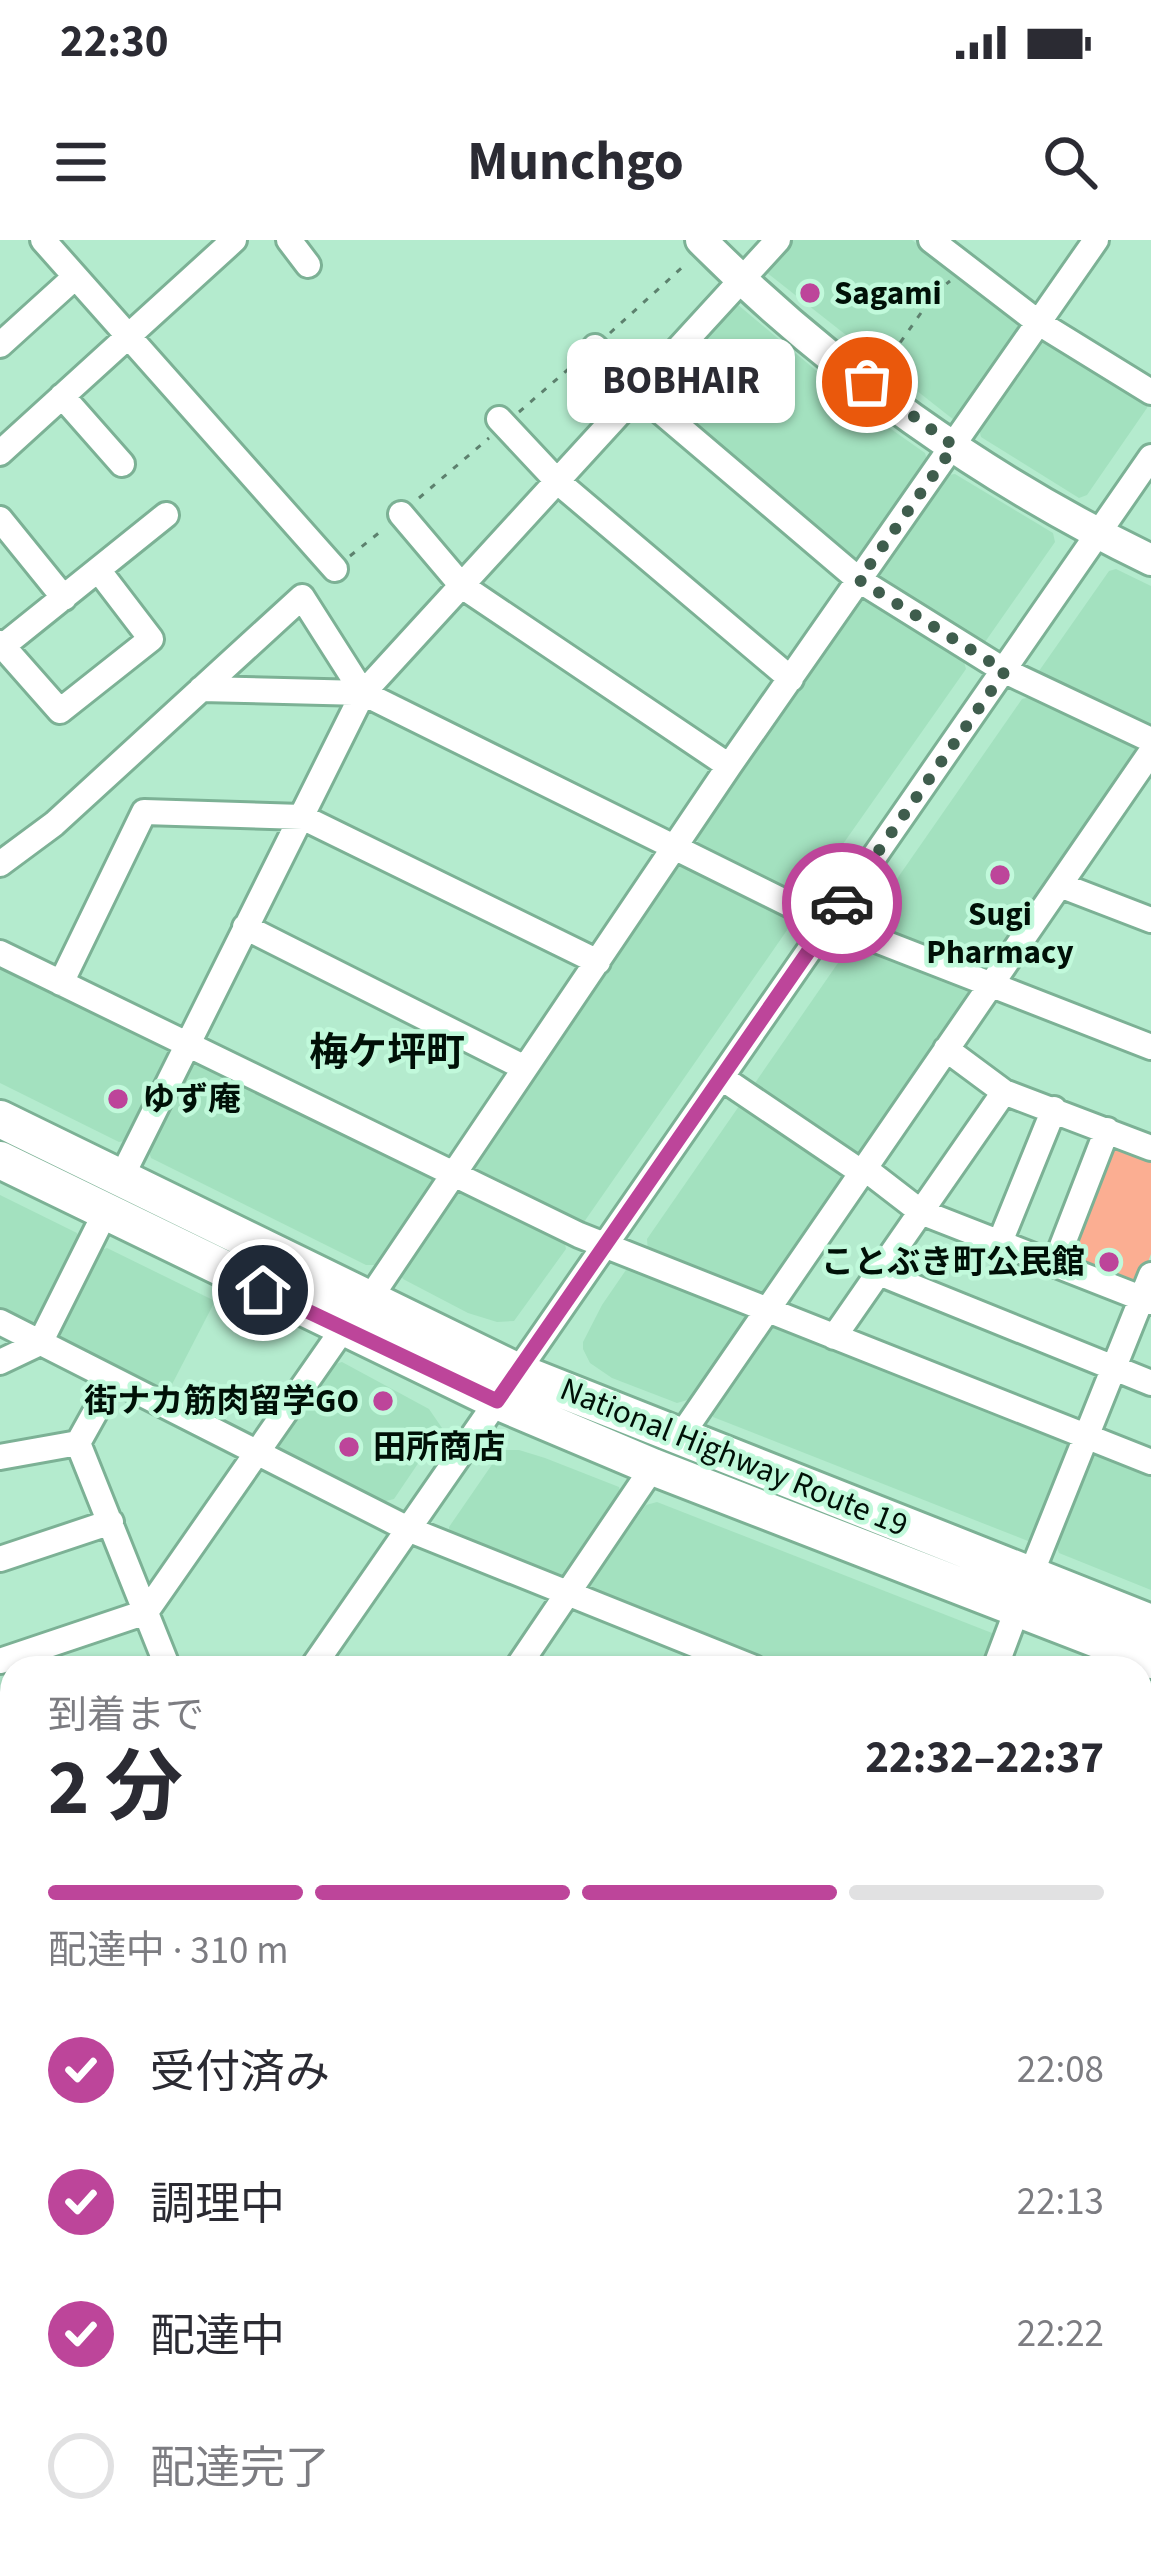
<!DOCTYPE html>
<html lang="ja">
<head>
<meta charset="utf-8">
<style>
	:root { --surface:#fff; --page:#f2f2f3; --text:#2b2b33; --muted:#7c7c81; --line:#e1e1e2; --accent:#bd459a }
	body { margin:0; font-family:"Source Sans 3","Noto Sans JP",sans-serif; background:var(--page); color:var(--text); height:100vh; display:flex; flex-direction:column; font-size:45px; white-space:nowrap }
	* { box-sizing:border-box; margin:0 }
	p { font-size:39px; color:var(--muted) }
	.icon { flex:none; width:66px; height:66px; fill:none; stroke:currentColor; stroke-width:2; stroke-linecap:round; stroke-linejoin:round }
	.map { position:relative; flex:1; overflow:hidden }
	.panel { position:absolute; left:0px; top:1416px; width:1152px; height:903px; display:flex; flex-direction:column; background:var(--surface); border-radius:36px 36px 0 0; box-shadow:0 3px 9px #0004 }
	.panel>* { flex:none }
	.pin { position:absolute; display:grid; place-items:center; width:102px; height:102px; color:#fff; margin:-51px; border:6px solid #fff; border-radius:50%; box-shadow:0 3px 12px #0007 }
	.courier { position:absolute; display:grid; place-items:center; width:120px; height:120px; margin:-60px; border:9px solid #bd459a; border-radius:50%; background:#fff; color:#222; box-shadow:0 3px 15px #0007 }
	.bubble { position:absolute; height:84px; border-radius:18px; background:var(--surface); box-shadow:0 3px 9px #0004; font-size:39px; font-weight:700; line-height:84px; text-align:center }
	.head em { font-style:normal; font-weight:700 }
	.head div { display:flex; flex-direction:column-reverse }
	.head { display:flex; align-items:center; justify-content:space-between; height:204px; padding:0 48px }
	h1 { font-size:78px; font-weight:700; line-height:90px }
	.bar { display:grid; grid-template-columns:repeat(4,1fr); gap:18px 12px; align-content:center; height:144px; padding:0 48px }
	.bar i { height:15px; border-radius:9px; background:var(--line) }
	.bar .on { background:var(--accent) }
	.bar p { grid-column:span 4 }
	ol { padding:0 48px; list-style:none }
	li { display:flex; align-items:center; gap:36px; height:132px }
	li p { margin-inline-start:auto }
	li .icon { padding:12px; border-radius:50%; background:var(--accent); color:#fff; stroke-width:4 }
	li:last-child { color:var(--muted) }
	li i { width:66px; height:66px; border:6px solid var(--line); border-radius:50% }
	.status { display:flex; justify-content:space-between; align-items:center; height:84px; padding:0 60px; background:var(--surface); direction:ltr }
	.status svg { height:33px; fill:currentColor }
	header { display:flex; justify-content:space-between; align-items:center; height:156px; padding:0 48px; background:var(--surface); font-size:54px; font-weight:700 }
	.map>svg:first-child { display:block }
	.built { fill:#a3e1bf }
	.green { fill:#fbae92 }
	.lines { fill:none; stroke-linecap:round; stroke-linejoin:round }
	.minor-casing { stroke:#7cb195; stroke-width:30 }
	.major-casing { stroke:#7cb195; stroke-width:36 }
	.highway-casing { stroke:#7cb195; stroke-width:42 }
	.path { stroke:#5d816e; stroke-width:3; stroke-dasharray:6 9; stroke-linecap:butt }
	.minor { stroke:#fff; stroke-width:24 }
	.major { stroke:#fff; stroke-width:30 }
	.highway { stroke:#fff; stroke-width:36 }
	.done { stroke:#3f5d4d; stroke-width:12; stroke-dasharray:0 21.6 }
	.route { stroke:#bd459a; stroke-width:15 }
	.poi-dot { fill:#bd459a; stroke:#c1f9db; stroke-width:4.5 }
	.labels { text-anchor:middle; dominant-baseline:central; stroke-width:9; stroke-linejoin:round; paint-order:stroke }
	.poi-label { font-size:33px; font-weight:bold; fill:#001007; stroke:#c1f9db; text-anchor:start }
	.street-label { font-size:33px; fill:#001007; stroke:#c1f9db }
	.quarter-label { font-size:39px; font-weight:bold; fill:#001007; stroke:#c1f9db }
</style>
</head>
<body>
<div class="status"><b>22:30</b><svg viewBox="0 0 49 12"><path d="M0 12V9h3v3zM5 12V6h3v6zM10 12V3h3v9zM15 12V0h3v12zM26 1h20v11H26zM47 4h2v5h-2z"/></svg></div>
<header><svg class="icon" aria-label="menu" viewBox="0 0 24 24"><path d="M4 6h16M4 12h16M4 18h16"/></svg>Munchgo<svg class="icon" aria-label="search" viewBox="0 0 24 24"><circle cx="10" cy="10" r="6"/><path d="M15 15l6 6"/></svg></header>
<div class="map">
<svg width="1151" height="2318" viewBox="0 0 1151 2318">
	<rect width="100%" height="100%" fill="#b4ebce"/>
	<path class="built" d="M 790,0 L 912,0 L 1020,82 L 1021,90 L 960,178 L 954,180 L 766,32 L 766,26 Z
		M 737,64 L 857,165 L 925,213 L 928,223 L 861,321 L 853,323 L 657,152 L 657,145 L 729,66 Z
		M 1047,101 L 1146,163 L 1147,168 L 1087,255 L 1079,258 L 981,197 L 979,189 L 1038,103 Z
		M 955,234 L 1053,293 L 1055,302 L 985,402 L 979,403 L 881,340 L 878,334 L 948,235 Z
		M 1116,329 L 1151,346 L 1151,489 L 1039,438 L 1039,431 L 1109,331 Z
		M 867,358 L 964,422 L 966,429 L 805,658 L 698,606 L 697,597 L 861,360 Z
		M 1030,457 L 1134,507 L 1136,515 L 989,727 L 982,731 L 867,682 L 1022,459 Z
		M 684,626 L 789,678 L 792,683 L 584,982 L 578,984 L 472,933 L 471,927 L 676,628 Z
		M 854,707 L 968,752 L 970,757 L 765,1052 L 756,1056 L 648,1014 L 647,999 L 847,710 Z
		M 0,723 L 170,809 L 173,813 L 132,899 L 119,902 L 0,843 Z
		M 196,822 L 435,940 L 384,1025 L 366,1025 L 151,918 L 147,906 L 186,824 Z
		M 460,952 L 565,1004 L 566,1009 L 514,1081 L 497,1082 L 468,1073 L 403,1039 L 398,1030 L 452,954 Z
		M 0,955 L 77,993 L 80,1003 L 39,1087 L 31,1090 L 0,1074 Z
		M 107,1008 L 215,1061 L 166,1156 L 57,1102 L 55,1095 L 96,1012 Z
		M 628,1027 L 742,1072 L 745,1080 L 691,1159 L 677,1163 L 612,1138 L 590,1123 L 583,1109 L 583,1102 L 602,1065 Z
		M 773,1085 L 1072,1203 L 1041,1296 L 1028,1301 L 713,1177 L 712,1167 L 766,1089 Z
		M 342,1122 L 429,1169 L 442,1188 L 394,1259 L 382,1262 L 275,1210 L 332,1125 Z
		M 502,1210 L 519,1210 L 545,1218 L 619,1247 L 622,1258 L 568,1337 L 559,1339 L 450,1295 L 449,1287 Z
		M 1096,1213 L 1151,1234 L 1151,1350 L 1059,1313 L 1055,1303 L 1089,1215 Z
		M 657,1262 L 992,1393 L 997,1406 L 989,1428 L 783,1428 L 590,1351 L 590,1344 L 646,1265 Z
		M 1140,1452 L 1151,1457 L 1151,1573 L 1140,1569 Z"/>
	<path class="green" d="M 1115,907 L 1151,921 L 1151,1014 L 1140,1043 L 1132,1046 L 1070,1022 L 1068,1015 L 1108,910 Z
		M 1140,2073 L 1151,2077 L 1151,2192 L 1140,2188 Z"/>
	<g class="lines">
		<defs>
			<path id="minor" d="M 43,0 L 335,329
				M 289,0 L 308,25
				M 931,0 L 1039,83 L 1151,152
				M 0,105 L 75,37
				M 595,107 L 639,153 L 859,340 L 1005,431 L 1151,500
				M 62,156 L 122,224
				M 499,179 L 558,242 L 791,439
				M 0,213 L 234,0
				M 401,274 L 462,346 L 729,526
				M 0,279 L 64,358
				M 0,403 L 60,471 L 151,399 L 99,331
				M 3,406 L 166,275
				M 201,449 L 363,453 L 807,673 L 1151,807
				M 0,624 L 54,584 L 302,357 L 363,453
				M 1060,645 L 1151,680
				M 245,687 L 525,828
				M 0,713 L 579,995 L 1151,1222
				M 61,743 L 144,572 L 302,577 L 598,722
				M 946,809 L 1004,852 L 1151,908
				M 722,838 L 861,932
				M 864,928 L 921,972 L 1151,1062
				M 121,938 L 363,453 L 778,0
				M 1000,1002 L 1054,869
				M 1055,1024 L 1107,890
				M 879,1033 L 1151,1143
				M 368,1061 L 729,526 L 1096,0
				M 0,1082 L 408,1289 L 754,1428
				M 834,1097 L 1004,852
				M 0,1122 L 40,1103 L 105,973
				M 680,1197 L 1151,512
				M 78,1203 L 168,1428
				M 78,1203 L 112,1142
				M 0,1217 L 78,1203
				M 0,1319 L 111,1282
				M 1031,1334 L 1151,1035
				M 0,1421 L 146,1372 L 343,1089
				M 312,1428 L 1151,217
				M 517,1428 L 653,1227
				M 995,1428 L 1018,1367
				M 0,1502 L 12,1502
				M 1140,1580 L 1151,1585
				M 0,1587 L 12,1585
				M 1140,1736 L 1151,1740
				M 0,1771 L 12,1776
				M 1140,1859 L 1151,1831
				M 0,1881 L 12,1864
				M 1140,1925 L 1151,1928
				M 1140,2063 L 1151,2066
				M 1140,2198 L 1151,2201
				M 0,2216 L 12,2201
				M 635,2307 L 667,2318
				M 309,2318 L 316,2307
				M 472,2318 L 476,2307
				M 573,2318 L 577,2307
				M 1006,2318 L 1010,2307
				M 1146,2318 L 1151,2303"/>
			<path id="major" d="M 701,0 C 829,129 987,241 1151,320
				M 0,2254 L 12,2258
				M 157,2307 L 189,2318"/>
			<path id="highway" d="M 0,879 L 518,1132 L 1151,1383
				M 0,920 L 497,1161 L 653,1227 L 1151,1420"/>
		</defs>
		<use href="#minor" class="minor-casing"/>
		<use href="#major" class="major-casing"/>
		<use href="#highway" class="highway-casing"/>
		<path class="path" d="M 610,93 L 687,23
			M 883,127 L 935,53 L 950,41
			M 519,172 L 580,119
			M 419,258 L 489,198
			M 350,316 L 385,288"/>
		<use href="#minor" class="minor"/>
		<use href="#major" class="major"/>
		<use href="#highway" class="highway"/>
	</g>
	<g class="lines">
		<path class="done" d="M 842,663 L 1005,431 L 859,340 L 954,206 L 867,142"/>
		<path class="route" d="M 263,1050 L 497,1161 L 842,663"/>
	</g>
	<g class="poi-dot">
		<circle cx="810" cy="53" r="12"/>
		<circle cx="1000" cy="635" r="12"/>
		<circle cx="118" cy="859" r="12"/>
		<circle cx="1109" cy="1022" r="12"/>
		<circle cx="383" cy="1161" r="12"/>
		<circle cx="349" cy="1207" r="12"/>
	</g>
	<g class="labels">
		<g class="poi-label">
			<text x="834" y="53">Sagami</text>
			<text x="1000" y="674" text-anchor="middle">Sugi<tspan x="1000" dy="38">Pharmacy</tspan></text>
			<text x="142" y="859">ゆず庵</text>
			<text x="1085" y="1022" text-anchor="end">ことぶき町公民館</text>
			<text x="359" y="1161" text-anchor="end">街ナカ筋肉留学GO</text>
			<text x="373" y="1207">田所商店</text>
		</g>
		<g class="street-label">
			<text transform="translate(734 1217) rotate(22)">National Highway Route 19</text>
		</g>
		<g class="quarter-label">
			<text x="387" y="813">梅ケ坪町</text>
		</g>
	</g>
</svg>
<div class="pin" style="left:867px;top:142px;background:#ea580c"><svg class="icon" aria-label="bag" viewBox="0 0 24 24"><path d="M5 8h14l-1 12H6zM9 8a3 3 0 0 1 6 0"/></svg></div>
<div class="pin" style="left:263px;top:1050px;background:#1f2937"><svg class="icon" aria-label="home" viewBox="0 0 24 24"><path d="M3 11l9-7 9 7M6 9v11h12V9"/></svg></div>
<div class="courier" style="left:842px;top:663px"><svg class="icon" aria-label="car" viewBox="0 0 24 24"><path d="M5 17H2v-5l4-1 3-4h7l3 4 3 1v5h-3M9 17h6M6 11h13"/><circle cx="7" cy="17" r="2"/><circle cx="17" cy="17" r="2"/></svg></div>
<div class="bubble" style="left:567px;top:99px;width:228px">BOBHAIR</div>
<section class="panel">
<div class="head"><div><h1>2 分</h1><p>到着まで</p></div><em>22:32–22:37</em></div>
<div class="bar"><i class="on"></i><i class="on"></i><i class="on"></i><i></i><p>配達中 · 310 m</p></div>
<ol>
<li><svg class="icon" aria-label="check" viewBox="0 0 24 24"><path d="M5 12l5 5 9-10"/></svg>受付済み<p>22:08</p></li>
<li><svg class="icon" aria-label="check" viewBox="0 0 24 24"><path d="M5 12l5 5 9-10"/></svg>調理中<p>22:13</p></li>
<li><svg class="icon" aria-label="check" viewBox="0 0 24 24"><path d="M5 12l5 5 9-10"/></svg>配達中<p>22:22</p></li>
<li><i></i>配達完了</li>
</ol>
</section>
</div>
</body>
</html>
